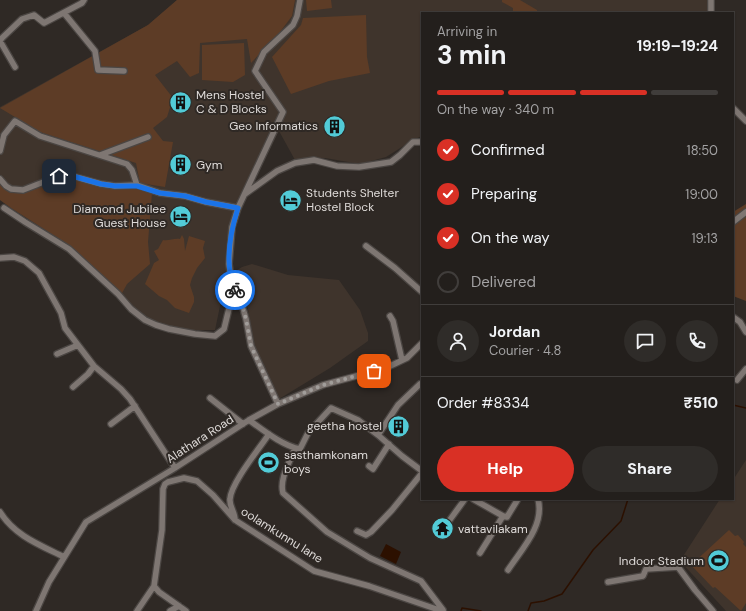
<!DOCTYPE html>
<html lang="en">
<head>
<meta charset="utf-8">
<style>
	:root { --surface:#231f1c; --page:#2f2c29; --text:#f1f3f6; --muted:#a3a2a3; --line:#403d3b; --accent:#d93025 }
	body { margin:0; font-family:"DM Sans",sans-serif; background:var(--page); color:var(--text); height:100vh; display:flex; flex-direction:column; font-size:15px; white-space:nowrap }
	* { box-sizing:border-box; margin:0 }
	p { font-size:13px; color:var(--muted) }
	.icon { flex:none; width:22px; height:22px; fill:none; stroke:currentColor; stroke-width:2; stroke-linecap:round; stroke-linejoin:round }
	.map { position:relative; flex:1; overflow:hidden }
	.drawer { position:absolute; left:421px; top:12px; width:313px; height:488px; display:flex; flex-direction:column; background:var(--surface); border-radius:0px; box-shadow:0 1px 3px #0004,0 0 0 1px var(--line) }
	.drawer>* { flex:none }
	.pin { position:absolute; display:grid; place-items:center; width:34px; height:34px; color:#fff; margin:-17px; border-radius:8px; box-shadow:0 2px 6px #0006 }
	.courier { position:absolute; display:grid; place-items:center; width:40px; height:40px; margin:-20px; border:3px solid #1a73e8; border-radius:50%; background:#fff; color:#222; box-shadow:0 1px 5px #0007 }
	.summary em { font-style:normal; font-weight:700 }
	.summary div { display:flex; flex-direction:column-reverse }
	.summary { display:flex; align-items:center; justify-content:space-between; height:68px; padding:0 16px }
	h1 { font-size:26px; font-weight:700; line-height:30px }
	.bar { display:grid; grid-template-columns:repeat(4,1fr); gap:6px 4px; align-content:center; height:48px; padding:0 16px }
	.bar i { height:5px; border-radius:3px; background:var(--line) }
	.bar .active { background:var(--accent) }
	.bar p { grid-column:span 4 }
	.line { display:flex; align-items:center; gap:10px; padding:0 16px; border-top:1px solid var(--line) }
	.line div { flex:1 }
	.round { display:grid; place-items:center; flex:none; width:42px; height:42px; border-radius:21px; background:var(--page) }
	ol { padding:0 16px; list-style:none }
	li { display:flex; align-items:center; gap:12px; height:44px }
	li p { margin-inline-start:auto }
	li .icon { padding:4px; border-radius:50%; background:var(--accent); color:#fff; stroke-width:4 }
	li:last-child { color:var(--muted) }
	li i { width:22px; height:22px; border:2px solid var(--line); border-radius:50% }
	.button { display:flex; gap:8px; margin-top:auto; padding:8px 16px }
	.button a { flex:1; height:46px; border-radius:24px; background:var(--accent); color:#fff; font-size:16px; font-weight:700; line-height:46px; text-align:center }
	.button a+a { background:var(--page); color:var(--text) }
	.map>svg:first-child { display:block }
	.built { fill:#3f342c }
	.green { fill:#5d3c26 }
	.water { fill:#2c1000 }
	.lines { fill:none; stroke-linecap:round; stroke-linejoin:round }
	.stream { stroke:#2c1000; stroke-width:1.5 }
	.minor-casing { stroke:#4b4643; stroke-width:8 }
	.minor { stroke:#7e7672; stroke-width:5.5 }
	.done { stroke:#a19d9a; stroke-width:4; stroke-dasharray:0 7.2 }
	.route { stroke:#1a73e8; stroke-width:5 }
	.labels { text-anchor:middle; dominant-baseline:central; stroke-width:4; stroke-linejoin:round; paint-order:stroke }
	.poi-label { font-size:12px; fill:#dfdbd9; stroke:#2f2925; text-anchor:start }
	.street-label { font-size:12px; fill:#dfdbd9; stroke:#2f2925 }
</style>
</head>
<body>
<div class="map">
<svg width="746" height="611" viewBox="0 0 746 611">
	<rect width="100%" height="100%" fill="#2f2925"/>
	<path class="built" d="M 177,0 L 709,0 L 708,13 L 422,13 L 422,136 L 413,140 L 386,157 L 360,164 L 325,158 L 295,160 L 279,131 L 246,197 L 234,228 L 232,260 L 234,272 L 242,267 L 252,264 L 288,275 L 339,280 L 360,310 L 368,333 L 368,341 L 330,368 L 279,399 L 255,350 L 248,309 L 238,286 L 224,287 L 215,330 L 189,330 L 156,323 L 138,312 L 69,245 L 11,208 L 0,200 L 0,107 L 148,25 Z
		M 746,460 L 746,611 L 726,611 L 680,561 L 720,499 L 733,499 L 733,480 Z"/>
	<path class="green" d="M 177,0 L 295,0 L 292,16 L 280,32 L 251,63 L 247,39 L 200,43 L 199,73 L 190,77 L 177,61 L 155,75 L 173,98 L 167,117 L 153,128 L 163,141 L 173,142 L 165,187 L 140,183 L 136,163 L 40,132 L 0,108 L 148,25 Z
		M 306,0 L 331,0 L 332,8 L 307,11 Z
		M 502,0 L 520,0 L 537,10 L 537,12 L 513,13 L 513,8 L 502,2 Z
		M 366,15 L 367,57 L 370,73 L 329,81 L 291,94 L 272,57 L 301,25 L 303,18 Z
		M 244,43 L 245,75 L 233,82 L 202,80 L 202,45 Z
		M 60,179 L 77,180 L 100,187 L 115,189 L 137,188 L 152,193 L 148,242 L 150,264 L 127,284 L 121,295 L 69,245 L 11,208 L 0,200 L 0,183 C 16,201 42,186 60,179 Z
		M 746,204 L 746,301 L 733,296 L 733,212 Z
		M 182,235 L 184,239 L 185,251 L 189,236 L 205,241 L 203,248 L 205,258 L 197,268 L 192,278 L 190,285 L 194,297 L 194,302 L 189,313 L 175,308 L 167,300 L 159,296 L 145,284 L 154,263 L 159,260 L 154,251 L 158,249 L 163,240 C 169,241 174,238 180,239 Z
		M 729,530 L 735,536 L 738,535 L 744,542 L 743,544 L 746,547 L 746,603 L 741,611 L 715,587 L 713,588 L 691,565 Z"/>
	<path class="water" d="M 386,544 L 401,552 L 396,564 L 380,556 Z"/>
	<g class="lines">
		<path class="stream" d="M 733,405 L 746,408
			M 461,611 L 462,608 L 481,611
			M 528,611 L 531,603 L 544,601 L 562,594 L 593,550 L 621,521 L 628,499"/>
		<defs>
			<path id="minor" d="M 711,0 L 711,13
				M 64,13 L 95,51 L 98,70 L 124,71
				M 15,67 L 0,41 L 2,38 L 22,19 L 34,15 L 44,23 L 82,3 L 84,0
				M 733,108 L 746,121
				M 0,151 L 4,135 L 15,121 L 40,136 L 127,164 L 132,170 L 137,185
				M 100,155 L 148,137
				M 0,179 L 6,186 L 11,189 L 23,190 L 59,176 L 76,177 L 101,184 L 115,186 L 137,185 L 160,193 L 185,196 L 206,202 L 238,208
				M 245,194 L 277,171 L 295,163 L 314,160 L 337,166 L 359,167 L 391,162 L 400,155 L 413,142 L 422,142
				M 4,208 L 25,222 L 69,249 L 118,294 L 131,309 L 145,320 L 156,325 L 169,329 L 195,334 L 215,336 L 224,329 L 234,288
				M 733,222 L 746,212
				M 366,246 L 395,268 L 422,292
				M 0,258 L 14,257 L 25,261 L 39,273 L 61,313 L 65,328 L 94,366 L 121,389 L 130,399 L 175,468
				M 390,316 L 393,321 L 402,360
				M 733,317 L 740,322 L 746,332
				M 57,354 L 78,345
				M 737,380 L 746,369
				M 73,387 L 88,374 L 94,366
				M 210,398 L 243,424
				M 278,404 L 251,346 L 246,319 L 242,305 L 231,279 L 229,264 L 232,227 L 238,208 L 283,112 L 255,71 L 264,52 L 293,25 L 297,16 L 300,0
				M 249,420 C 263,430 283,446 300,449 L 308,433 L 331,408 L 358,420 L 378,435 L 398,405 L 420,384
				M 111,424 L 135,406
				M 378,435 L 402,456 L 422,471
				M 295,448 C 290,462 279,479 283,493 L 327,532 L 370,558 L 421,581 L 443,610
				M 369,466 L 373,469 L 389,444
				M 473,499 L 503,516 L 480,553
				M 0,512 C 15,536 40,545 64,557
				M 503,516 L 507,517 L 518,499
				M 235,520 C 235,512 229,506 230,499 C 231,483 259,449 269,434
				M 449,521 L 465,499
				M 357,531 L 366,535 L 371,532 L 392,510 L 422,473
				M 508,570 C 522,549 545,525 538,499
				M 608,582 L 643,576 L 646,569 L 678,567 L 695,590 L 713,611
				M 36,611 L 49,582 L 86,522 L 175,468 L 249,420 L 278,404 L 323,385 L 386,368 L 407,358 L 422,343
				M 137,611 L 154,586
				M 170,611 L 179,606
				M 186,611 L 159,592 L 154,586 L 162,530 L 163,489 L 165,484 L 168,482 L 184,478 L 197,481 L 213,495 L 235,520 L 314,571 L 369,586 L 442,611"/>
		</defs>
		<use href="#minor" class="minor-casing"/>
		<use href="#minor" class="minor"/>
	</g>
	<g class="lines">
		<path class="done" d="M 235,290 L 242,305 L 246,319 L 251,346 L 278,404 L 323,385 L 374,371"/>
		<path class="route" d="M 59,176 L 76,177 L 101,184 L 115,186 L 137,186 L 160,193 L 185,196 L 206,202 L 238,208 C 230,233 224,265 235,290"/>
	</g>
	<defs>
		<symbol id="building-disc" viewBox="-11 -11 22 22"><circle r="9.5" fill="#52cbd7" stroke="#2f2925"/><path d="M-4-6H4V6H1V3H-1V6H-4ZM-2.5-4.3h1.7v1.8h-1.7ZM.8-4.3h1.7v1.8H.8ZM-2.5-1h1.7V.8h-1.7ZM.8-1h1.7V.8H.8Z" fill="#111"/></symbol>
		<symbol id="hotel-disc" viewBox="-11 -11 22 22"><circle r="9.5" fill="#52cbd7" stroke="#2f2925"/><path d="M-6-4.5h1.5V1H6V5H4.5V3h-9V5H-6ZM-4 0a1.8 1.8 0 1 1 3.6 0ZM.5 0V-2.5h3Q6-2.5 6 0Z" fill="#111"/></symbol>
		<symbol id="stadium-disc" viewBox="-11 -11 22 22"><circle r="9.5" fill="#52cbd7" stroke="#2f2925"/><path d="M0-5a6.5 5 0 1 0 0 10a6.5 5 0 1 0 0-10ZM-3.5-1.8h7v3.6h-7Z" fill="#111"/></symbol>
		<symbol id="temple-disc" viewBox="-11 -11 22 22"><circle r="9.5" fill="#52cbd7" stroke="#2f2925"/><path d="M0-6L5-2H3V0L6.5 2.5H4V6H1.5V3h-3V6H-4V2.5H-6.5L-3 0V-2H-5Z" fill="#111"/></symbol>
	</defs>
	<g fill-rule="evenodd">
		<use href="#building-disc" x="168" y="90" width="25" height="25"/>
		<use href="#building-disc" x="322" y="114" width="25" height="25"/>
		<use href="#building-disc" x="168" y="152" width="25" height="25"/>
		<use href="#hotel-disc" x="278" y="188" width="25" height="25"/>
		<use href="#hotel-disc" x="168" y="204" width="25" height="25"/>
		<use href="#building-disc" x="386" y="414" width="25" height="25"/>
		<use href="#stadium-disc" x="256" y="450" width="25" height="25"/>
		<use href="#temple-disc" x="430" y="516" width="25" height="25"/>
		<use href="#stadium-disc" x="706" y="548" width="25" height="25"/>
	</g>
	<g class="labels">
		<g class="poi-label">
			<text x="196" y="95">Mens Hostel<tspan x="196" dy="14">C &amp; D Blocks</tspan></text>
			<text x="318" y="126" text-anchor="end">Geo Informatics</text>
			<text x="196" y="165">Gym</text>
			<text x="306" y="193">Students Shelter<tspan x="306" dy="14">Hostel Block</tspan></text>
			<text x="166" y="209" text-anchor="end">Diamond Jubilee<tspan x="166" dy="14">Guest House</tspan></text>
			<text x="382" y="426" text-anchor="end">geetha hostel</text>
			<text x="284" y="455">sasthamkonam<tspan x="284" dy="14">boys</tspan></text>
			<text x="458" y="529">vattavilakam</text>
			<text x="704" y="561" text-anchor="end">Indoor Stadium</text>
		</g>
		<g class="street-label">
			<text transform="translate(200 439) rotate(-33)">Alathara Road</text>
			<text transform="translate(282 535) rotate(32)">oolamkunnu lane</text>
		</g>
	</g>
</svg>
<div class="pin" style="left:374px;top:371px;background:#ea580c"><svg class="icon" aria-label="bag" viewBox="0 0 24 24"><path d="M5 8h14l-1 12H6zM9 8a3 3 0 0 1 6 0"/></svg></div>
<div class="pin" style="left:59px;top:176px;background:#1f2937"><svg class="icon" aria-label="home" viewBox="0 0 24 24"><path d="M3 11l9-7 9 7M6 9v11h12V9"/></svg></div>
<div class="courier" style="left:235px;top:290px"><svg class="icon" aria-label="bike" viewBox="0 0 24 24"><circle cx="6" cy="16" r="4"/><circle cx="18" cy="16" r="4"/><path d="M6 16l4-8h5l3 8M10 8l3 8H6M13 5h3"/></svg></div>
<section class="drawer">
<div class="summary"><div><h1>3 min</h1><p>Arriving in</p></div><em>19:19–19:24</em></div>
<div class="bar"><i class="active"></i><i class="active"></i><i class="active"></i><i></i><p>On the way · 340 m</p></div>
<ol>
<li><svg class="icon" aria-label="check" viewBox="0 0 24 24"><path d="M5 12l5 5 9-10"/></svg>Confirmed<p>18:50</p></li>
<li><svg class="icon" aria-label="check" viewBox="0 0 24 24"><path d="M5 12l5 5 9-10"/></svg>Preparing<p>19:00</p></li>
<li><svg class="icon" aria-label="check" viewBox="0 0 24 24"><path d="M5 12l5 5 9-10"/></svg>On the way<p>19:13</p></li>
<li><i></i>Delivered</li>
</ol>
<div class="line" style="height:72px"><a class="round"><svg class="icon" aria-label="person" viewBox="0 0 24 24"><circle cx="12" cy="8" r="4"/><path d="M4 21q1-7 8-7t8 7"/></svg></a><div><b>Jordan</b><p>Courier · 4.8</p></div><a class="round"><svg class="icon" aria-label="chat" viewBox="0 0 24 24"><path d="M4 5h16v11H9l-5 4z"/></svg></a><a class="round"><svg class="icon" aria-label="phone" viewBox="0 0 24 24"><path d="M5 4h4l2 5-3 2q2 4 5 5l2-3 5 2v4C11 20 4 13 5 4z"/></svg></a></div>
<div class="line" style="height:52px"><div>Order #8334</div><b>₹510</b></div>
<div class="button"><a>Help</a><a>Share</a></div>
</section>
</div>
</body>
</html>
